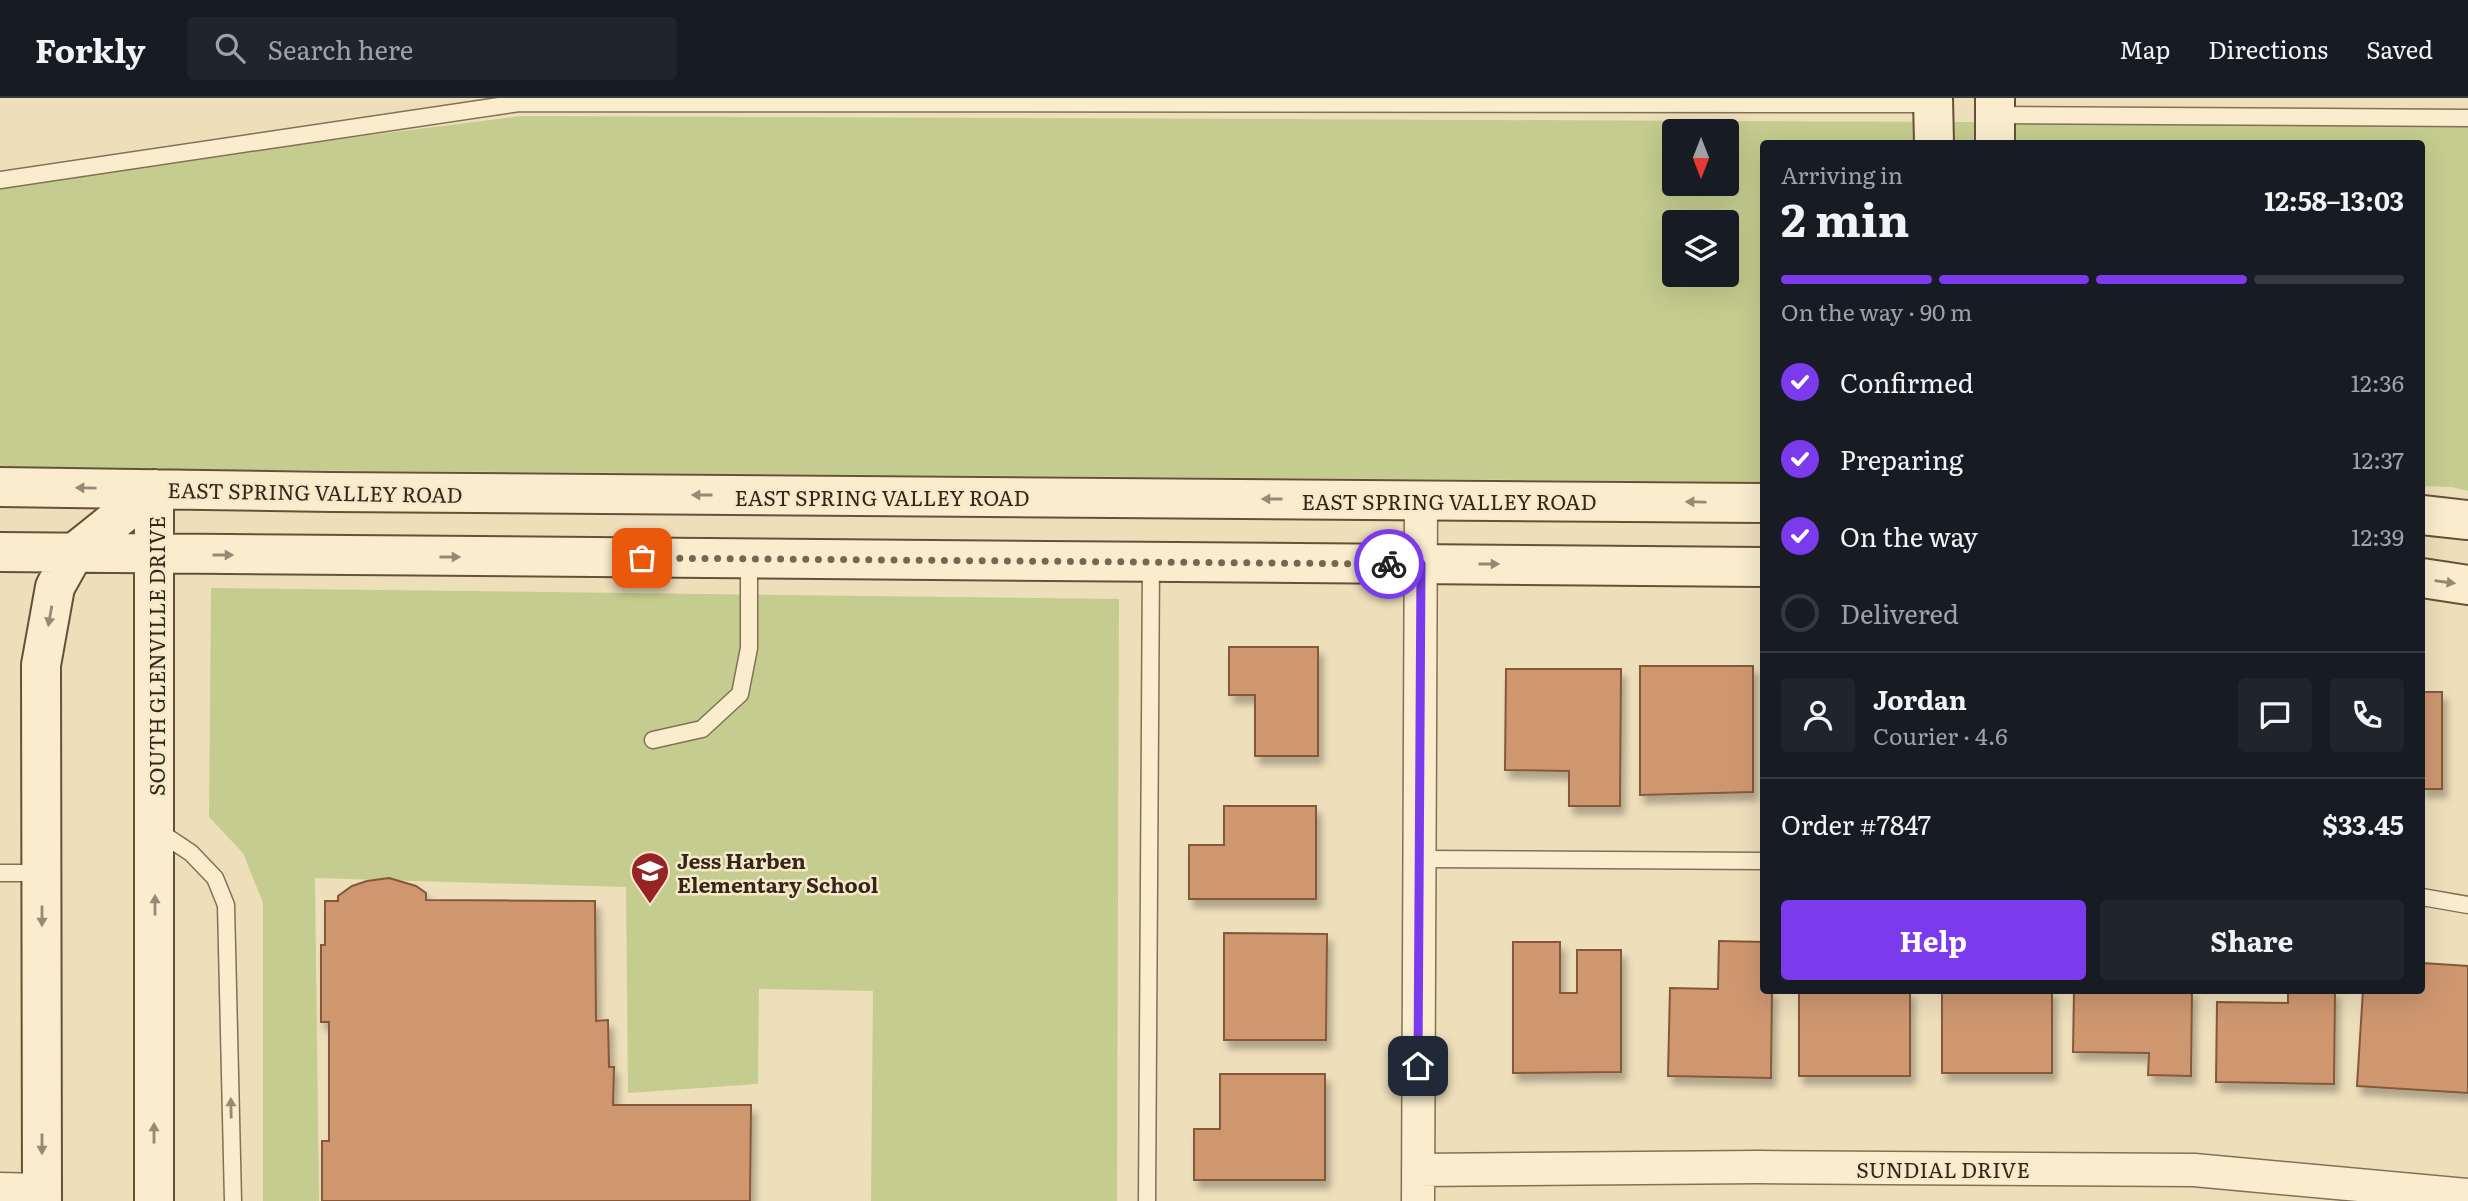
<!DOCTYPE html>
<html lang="en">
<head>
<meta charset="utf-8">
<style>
	:root { --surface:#171b24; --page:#20242c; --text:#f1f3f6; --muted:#9ea1a6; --line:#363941; --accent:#7c3aed }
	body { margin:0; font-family:Literata,serif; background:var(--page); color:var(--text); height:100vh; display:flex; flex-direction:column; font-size:26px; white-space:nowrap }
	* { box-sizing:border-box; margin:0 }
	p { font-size:23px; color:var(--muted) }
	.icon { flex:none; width:38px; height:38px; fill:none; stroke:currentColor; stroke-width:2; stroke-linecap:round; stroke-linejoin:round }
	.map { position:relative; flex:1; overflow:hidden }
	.drawer { position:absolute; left:1760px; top:42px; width:665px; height:854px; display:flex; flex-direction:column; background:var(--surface); border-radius:7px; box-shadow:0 7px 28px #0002 }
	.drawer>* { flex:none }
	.needle { width:46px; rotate:180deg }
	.tools { position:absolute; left:1662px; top:21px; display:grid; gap:14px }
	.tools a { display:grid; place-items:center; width:77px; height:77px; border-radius:7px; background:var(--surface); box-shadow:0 7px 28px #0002; font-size:35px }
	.pin { position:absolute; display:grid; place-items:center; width:60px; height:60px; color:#fff; margin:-30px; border-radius:14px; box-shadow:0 4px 10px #0006 }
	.courier { position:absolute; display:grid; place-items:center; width:70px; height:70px; margin:-35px; border:5px solid #7c3aed; border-radius:50%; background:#fff; color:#222; box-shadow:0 2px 9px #0007 }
	.summary em { font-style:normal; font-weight:700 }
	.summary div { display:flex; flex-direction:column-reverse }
	.summary { display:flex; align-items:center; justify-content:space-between; height:119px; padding:0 21px }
	h1 { font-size:46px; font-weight:700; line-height:52px }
	.bar { display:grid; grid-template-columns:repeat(4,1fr); gap:10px 7px; align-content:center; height:84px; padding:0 21px }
	.bar i { height:9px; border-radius:5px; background:var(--line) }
	.bar .current { background:var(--accent) }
	.bar p { grid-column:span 4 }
	.line { display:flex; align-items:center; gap:18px; padding:0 21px; border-top:2px solid var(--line) }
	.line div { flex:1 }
	.round { display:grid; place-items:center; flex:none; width:74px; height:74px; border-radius:7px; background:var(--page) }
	ol { padding:0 21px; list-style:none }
	li { display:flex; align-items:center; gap:21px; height:77px }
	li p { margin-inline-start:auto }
	li .icon { padding:7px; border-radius:50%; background:var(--accent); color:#fff; stroke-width:4 }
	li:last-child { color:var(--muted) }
	li i { width:38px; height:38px; border:4px solid var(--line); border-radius:50% }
	.button { display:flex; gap:14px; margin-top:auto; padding:14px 21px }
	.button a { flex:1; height:80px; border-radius:7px; background:var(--accent); color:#fff; font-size:28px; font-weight:700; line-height:80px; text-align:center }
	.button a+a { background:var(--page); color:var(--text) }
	header { display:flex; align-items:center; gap:42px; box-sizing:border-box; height:98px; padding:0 35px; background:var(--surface); border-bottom:2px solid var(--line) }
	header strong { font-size:33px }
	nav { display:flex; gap:38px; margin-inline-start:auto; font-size:24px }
	.search { width:490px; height:63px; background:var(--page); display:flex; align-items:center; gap:18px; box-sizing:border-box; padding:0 24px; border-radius:7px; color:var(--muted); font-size:26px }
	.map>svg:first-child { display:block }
	.green { fill:#c5cc8f; fill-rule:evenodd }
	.building { fill:#ce976f; stroke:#85583a; stroke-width:2; filter:url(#shadow) }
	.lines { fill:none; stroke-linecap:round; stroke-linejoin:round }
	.lane-casing { stroke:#856f55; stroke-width:19 }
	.street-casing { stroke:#856f55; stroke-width:35 }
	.secondary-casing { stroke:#675038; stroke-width:42 }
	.lane { stroke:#f9edce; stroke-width:16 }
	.street { stroke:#f9edce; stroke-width:32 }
	.secondary { stroke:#f9edce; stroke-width:38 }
	.oneway { fill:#968a74 }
	.done { stroke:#756752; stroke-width:7; stroke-dasharray:0 12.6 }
	.route { stroke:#7c3aed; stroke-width:9 }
	.labels { text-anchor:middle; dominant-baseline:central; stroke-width:5; stroke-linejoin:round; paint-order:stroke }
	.street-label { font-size:21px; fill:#34271a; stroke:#f6e9ca }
	.poi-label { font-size:21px; font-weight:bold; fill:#34271a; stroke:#f6e9ca; text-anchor:start }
</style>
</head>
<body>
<header>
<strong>Forkly</strong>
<div class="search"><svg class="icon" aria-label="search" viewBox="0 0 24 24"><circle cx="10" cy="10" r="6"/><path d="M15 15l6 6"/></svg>Search here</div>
<nav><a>Map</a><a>Directions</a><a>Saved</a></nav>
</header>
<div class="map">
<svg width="2468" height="1103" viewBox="0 0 2468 1103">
	<defs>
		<filter id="shadow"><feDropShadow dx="4.5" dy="8" stdDeviation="3.5" flood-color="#0004"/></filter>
	</defs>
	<rect width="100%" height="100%" fill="#eedfbb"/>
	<path class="green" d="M 523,18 L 2468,26 L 2468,393 L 2452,389 L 2422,388 L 2422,46 L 1764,46 L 1764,384 L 0,370 L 0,83 ZM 1675,33 L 1727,33 L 1727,86 L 1675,86 ZM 1675,124 L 1727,124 L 1727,177 L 1675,177 Z
		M 211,490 L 1119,501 L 1117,1103 L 871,1103 L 873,893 L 759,891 L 758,986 L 628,995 L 626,789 L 315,780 L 319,1103 L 263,1103 L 263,805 L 243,755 L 209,719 Z"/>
	<path class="building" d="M 1229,549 L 1318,549 L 1318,658 L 1255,658 L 1255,597 L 1229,597 Z
		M 1640,568 L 1753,568 L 1753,694 L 1640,697 Z
		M 1506,571 L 1621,571 L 1620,708 L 1569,708 L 1569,673 L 1505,672 Z
		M 2422,594 L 2442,594 L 2442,691 L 2422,691 Z
		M 1224,708 L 1316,708 L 1316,801 L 1189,801 L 1189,747 L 1224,747 Z
		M 389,780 L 416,788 L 426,795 L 426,802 L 595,803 L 596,923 L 608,922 L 609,969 L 614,969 L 613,1007 L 751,1007 L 750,1103 L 322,1103 L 322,1043 L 329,1043 L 329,924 L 321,924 L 321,847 L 325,847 L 325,803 L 338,803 L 338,798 L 352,788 L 367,783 Z
		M 1224,835 L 1327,836 L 1326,942 L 1224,942 Z
		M 1719,843 L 1764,844 L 1764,892 L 1772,892 L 1771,980 L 1668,978 L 1670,890 L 1718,891 Z
		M 1513,844 L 1560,844 L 1560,895 L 1577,895 L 1577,852 L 1621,852 L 1621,974 L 1513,975 Z
		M 2422,865 L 2468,868 L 2468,995 L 2357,988 L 2363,892 L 2422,892 Z
		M 1799,892 L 1910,892 L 1910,978 L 1799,978 Z
		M 1942,892 L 2052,892 L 2052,975 L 1942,975 Z
		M 2074,892 L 2192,892 L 2191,978 L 2148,977 L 2149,955 L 2073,954 Z
		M 2288,892 L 2335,892 L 2334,986 L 2216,984 L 2217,904 L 2288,905 Z
		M 1220,976 L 1325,976 L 1325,1082 L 1194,1082 L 1194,1031 L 1220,1031 Z"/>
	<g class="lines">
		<defs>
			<path id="lane" d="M 1995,17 L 2468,20
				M 0,82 L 519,5 L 1933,6
				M 653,642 L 702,631 L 740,596 L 749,550 L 749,461
				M 158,733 L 191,755 L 215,780 L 226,807 L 233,1103
				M 1419,761 L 1764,763
				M 0,775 L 42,775
				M 2422,799 L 2468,807
				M 1147,1103 L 1151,464"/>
			<path id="street" d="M 1418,1072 L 1758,1069 L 2194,1072 L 2468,1097
				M 0,1091 L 42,1092
				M 1418,1103 L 1421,402"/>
			<path id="secondary" d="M 1933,0 L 1934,46
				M 1995,46 L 1995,0
				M 0,389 L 331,394 L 1764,405
				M 2422,417 L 2468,422
				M 0,454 L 1764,469
				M 2422,480 L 2468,487
				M 42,1103 L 41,567 L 55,489 L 74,455 L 154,391
				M 154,1103 L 154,391"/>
		</defs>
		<use href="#lane" class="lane-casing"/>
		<use href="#street" class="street-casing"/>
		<use href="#secondary" class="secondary-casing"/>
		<use href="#lane" class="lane"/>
		<use href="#street" class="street"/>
		<use href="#secondary" class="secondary"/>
	</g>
	<defs><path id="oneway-solid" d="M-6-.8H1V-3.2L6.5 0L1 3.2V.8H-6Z" transform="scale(1.75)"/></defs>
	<g class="oneway">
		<use href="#oneway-solid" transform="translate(86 390) rotate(-179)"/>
		<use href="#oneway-solid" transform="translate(702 397) rotate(-180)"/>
		<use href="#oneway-solid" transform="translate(1272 401) rotate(-180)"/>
		<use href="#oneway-solid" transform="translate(1696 404) rotate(-179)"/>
		<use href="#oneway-solid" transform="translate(223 457)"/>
		<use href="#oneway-solid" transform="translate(450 459)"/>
		<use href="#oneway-solid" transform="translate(1489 466)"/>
		<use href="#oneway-solid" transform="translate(2445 484) rotate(8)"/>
		<use href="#oneway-solid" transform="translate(50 518) rotate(100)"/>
		<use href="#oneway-solid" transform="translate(155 807) rotate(-90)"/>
		<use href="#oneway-solid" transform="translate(42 818) rotate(90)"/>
		<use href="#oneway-solid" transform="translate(231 1010) rotate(-91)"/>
		<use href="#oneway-solid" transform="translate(154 1035) rotate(-90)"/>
		<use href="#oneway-solid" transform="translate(42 1046) rotate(90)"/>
	</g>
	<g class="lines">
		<path class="done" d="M 642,460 L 1389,466"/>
		<path class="route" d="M 1389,466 L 1421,466 L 1418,968"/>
	</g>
	<defs>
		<symbol id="school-pin" viewBox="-11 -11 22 30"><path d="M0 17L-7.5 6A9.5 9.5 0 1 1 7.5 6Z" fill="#962424" stroke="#f6e9ca"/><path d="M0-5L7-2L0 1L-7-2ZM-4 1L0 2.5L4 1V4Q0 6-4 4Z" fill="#fff"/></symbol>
	</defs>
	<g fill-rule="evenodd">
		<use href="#school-pin" x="628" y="751" width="44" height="60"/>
	</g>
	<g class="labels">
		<g class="street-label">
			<text transform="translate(315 393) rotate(1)">EAST SPRING VALLEY ROAD</text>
			<text x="882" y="398">EAST SPRING VALLEY ROAD</text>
			<text x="1449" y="402">EAST SPRING VALLEY ROAD</text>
			<text transform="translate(155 558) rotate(-90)">SOUTH GLENVILLE DRIVE</text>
			<text x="1943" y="1070">SUNDIAL DRIVE</text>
		</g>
		<g class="poi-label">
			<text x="677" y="761">Jess Harben<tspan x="677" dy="24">Elementary School</tspan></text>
		</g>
	</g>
</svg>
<div class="tools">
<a><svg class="needle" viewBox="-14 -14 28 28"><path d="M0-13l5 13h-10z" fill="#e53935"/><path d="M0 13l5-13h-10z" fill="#9ea1a6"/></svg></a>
<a><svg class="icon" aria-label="layers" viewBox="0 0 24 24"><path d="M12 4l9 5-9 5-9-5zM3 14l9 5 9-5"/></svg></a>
</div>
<div class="pin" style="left:642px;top:460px;background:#ea580c"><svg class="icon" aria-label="bag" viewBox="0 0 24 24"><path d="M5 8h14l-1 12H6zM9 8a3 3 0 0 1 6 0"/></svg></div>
<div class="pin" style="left:1418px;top:968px;background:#1f2937"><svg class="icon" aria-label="home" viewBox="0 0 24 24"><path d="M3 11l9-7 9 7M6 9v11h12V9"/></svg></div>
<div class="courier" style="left:1389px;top:466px"><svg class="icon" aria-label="bike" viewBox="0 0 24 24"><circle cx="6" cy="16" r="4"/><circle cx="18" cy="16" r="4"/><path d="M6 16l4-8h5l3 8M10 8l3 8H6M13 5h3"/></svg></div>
<section class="drawer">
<div class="summary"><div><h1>2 min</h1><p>Arriving in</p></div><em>12:58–13:03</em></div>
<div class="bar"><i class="current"></i><i class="current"></i><i class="current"></i><i></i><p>On the way · 90 m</p></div>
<ol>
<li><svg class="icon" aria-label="check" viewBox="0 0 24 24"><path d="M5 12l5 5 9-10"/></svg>Confirmed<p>12:36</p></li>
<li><svg class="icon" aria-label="check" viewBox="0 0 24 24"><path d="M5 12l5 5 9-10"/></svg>Preparing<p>12:37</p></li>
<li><svg class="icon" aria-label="check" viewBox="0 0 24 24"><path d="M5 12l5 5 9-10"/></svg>On the way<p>12:39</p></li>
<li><i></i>Delivered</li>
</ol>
<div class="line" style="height:126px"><a class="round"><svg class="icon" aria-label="person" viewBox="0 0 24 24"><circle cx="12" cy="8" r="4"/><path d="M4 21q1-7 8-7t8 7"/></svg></a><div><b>Jordan</b><p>Courier · 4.6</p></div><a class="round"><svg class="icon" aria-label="chat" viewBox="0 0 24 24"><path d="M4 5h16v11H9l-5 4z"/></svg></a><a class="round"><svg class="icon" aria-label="phone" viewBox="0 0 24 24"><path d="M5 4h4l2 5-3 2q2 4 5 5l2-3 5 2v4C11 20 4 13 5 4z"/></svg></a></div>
<div class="line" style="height:91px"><div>Order #7847</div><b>$33.45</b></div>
<div class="button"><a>Help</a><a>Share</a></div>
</section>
</div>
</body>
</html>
